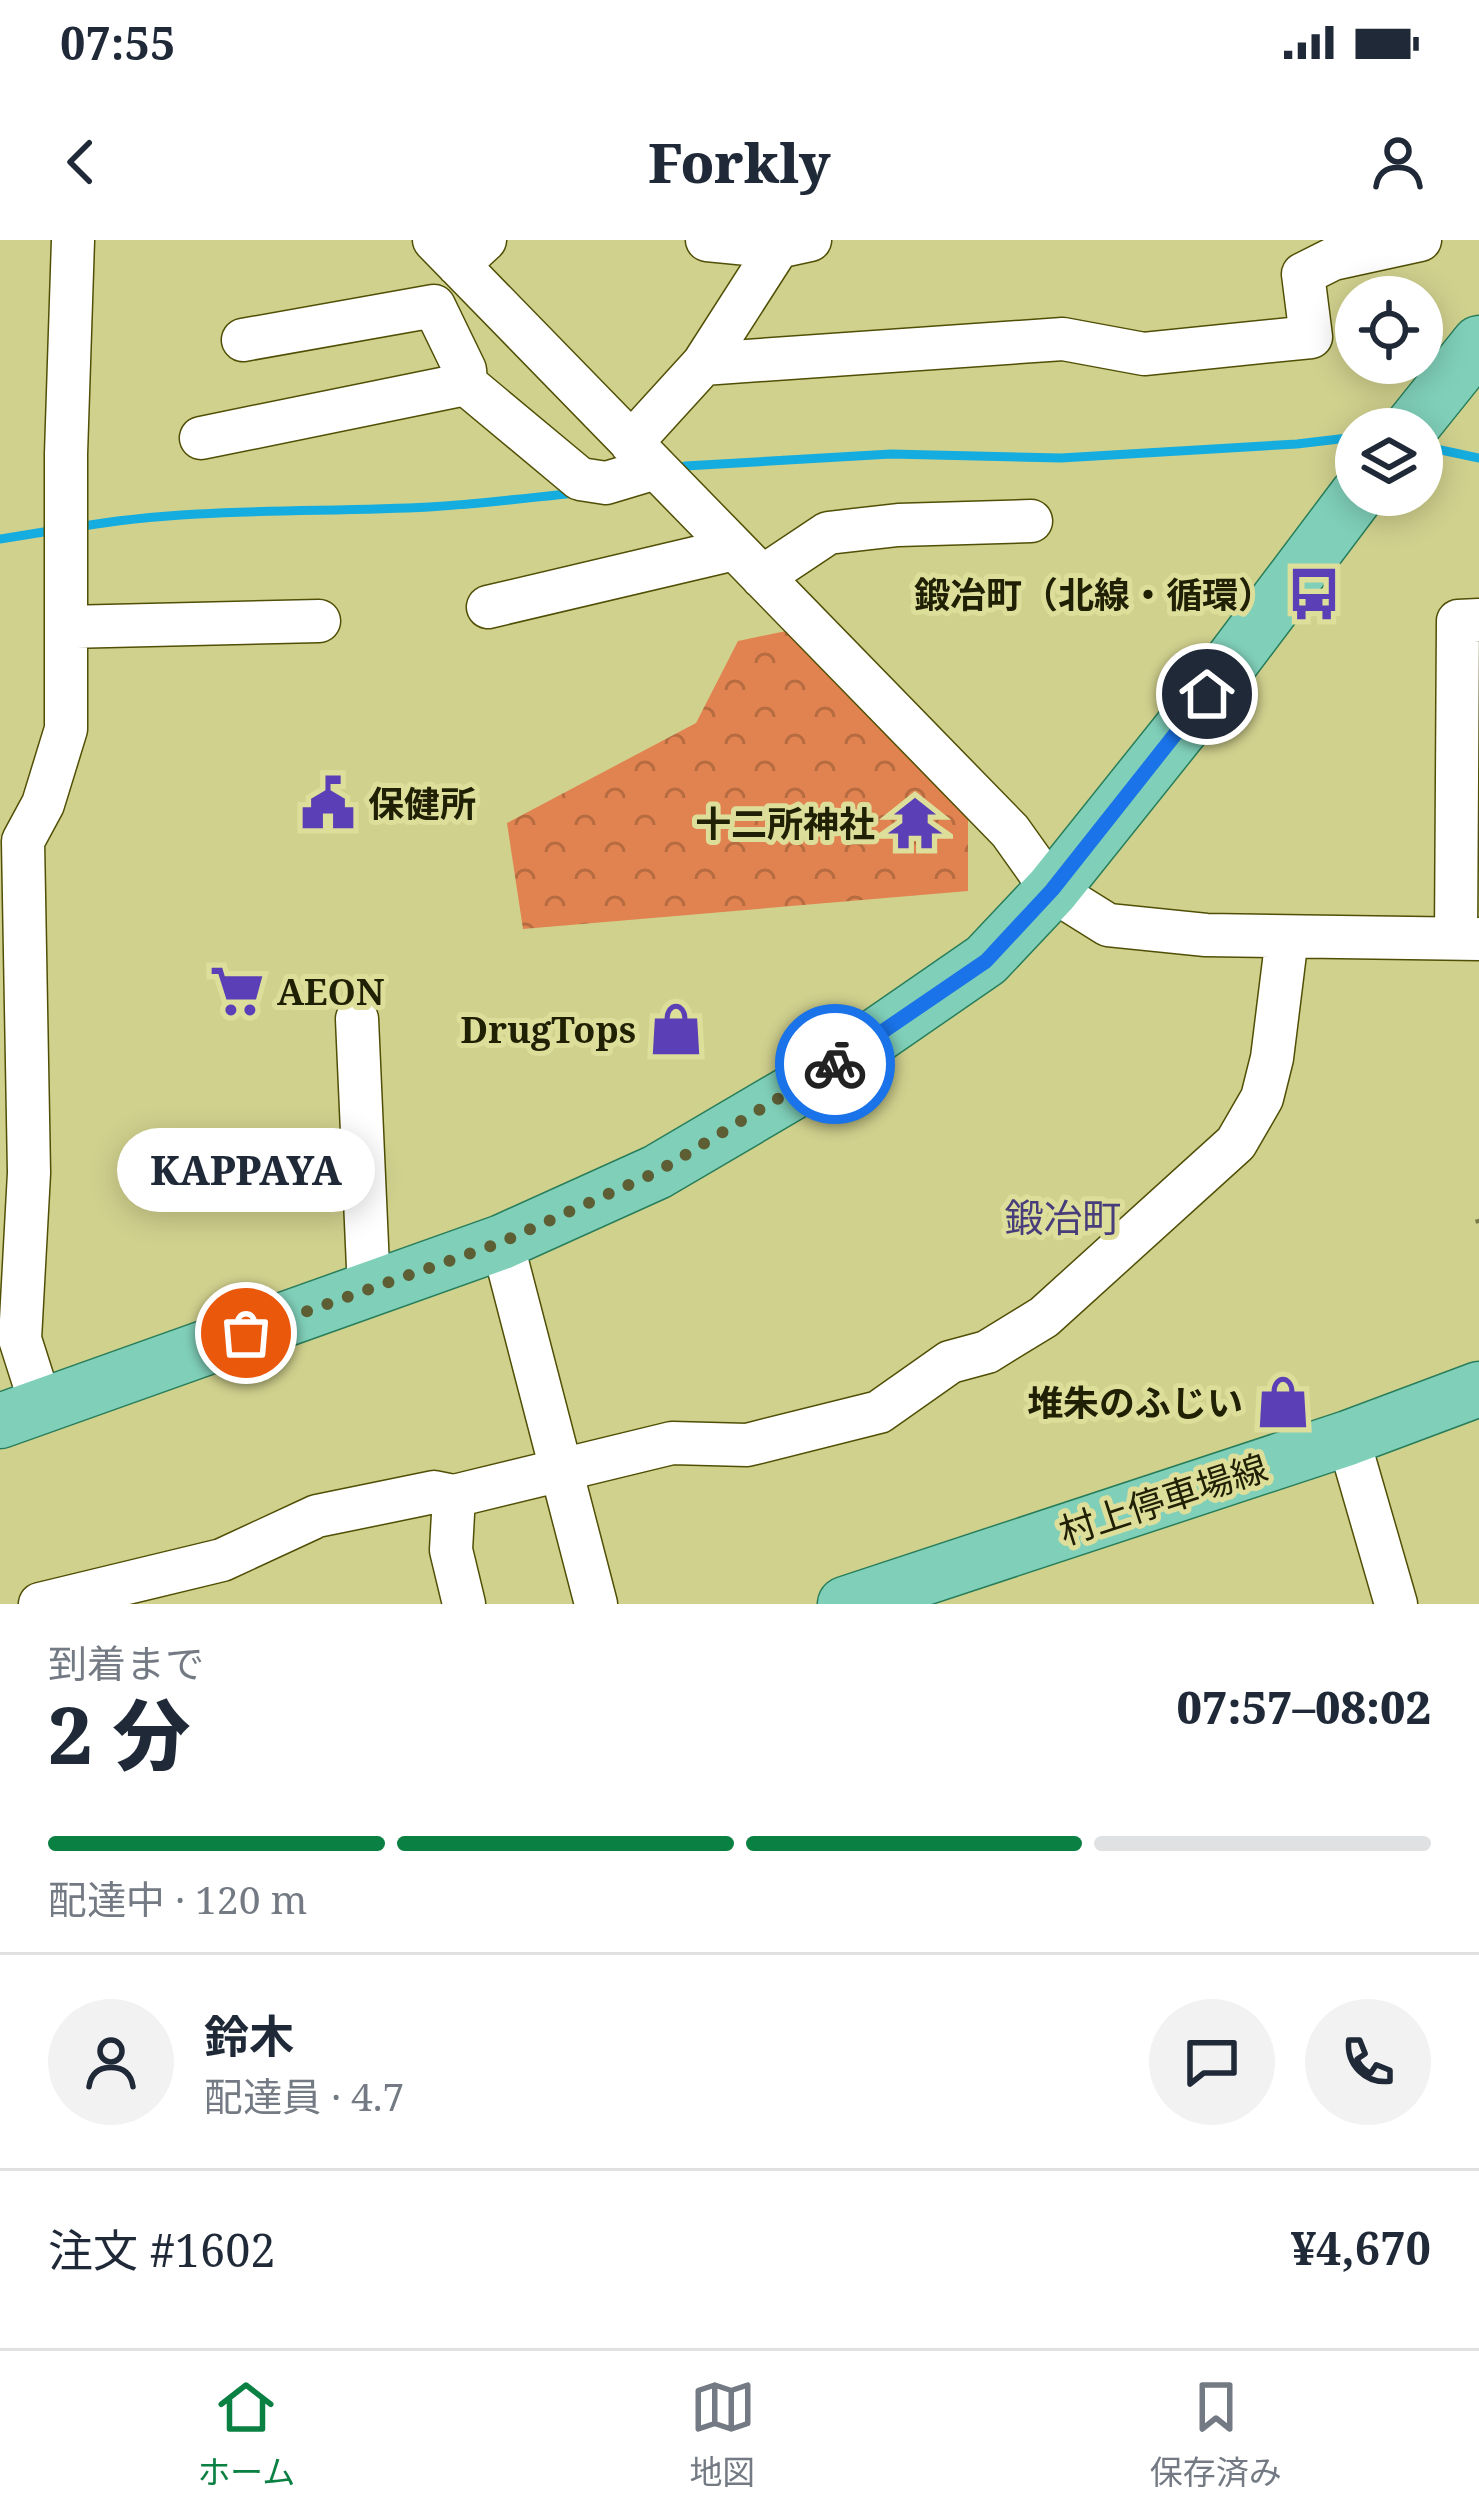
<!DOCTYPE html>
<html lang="ja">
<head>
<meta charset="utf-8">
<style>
	:root { --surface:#fff; --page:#f2f2f3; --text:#1f2937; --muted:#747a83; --line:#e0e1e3; --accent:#0b8043 }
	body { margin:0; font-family:"Noto Serif","Noto Sans JP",serif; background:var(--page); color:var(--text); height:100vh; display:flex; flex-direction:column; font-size:45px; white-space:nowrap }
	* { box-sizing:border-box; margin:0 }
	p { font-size:39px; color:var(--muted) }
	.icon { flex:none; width:66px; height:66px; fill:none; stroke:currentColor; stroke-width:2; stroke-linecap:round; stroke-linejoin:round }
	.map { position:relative; height:1364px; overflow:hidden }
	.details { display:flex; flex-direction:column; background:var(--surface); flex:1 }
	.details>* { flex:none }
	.tools { position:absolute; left:1335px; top:36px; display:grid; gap:24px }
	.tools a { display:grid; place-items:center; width:108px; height:108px; border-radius:50%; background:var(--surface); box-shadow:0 6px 30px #0003; font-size:60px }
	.pin { position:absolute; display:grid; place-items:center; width:102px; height:102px; color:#fff; margin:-51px; border:6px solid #fff; border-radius:50%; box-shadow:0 3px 12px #0007 }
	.courier { position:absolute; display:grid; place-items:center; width:120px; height:120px; margin:-60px; border:9px solid #1a73e8; border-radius:50%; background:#fff; color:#222; box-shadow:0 3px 15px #0007 }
	.bubble { position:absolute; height:84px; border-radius:42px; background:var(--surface); box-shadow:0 6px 30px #0003; font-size:39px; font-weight:800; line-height:84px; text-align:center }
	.overview em { font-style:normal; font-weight:800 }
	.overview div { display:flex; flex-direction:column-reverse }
	.overview { display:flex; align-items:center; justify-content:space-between; height:204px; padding:0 48px }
	h1 { font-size:78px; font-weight:800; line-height:90px }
	.bar { display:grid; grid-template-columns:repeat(4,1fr); gap:18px 12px; align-content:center; height:144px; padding:0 48px }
	.bar i { height:15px; border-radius:9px; background:var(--line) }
	.bar .active { background:var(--accent) }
	.bar p { grid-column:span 4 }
	.line { display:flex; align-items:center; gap:30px; padding:0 48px; border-top:3px solid var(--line) }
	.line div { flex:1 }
	.round { display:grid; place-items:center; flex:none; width:126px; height:126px; border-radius:63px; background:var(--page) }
	.status { display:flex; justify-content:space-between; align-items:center; height:84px; padding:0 60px; background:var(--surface); direction:ltr }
	.status svg { height:33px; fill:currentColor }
	header { display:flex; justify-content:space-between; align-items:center; height:156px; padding:0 48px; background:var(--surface); font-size:54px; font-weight:800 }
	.tab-bar { display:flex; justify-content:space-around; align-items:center; height:168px; border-top:3px solid var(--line); background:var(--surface); font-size:33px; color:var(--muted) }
	.tab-bar a { display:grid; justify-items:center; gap:6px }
	.tab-bar .active { color:var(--accent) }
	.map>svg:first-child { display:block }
	.forest { fill:url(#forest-crowns) }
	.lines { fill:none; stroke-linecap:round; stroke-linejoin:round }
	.stream { stroke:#15addf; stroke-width:9 }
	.minor-casing { stroke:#504f05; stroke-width:45 }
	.major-casing { stroke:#287e5b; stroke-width:57 }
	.path { stroke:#787849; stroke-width:6; stroke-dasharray:9 6; stroke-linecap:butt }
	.minor { stroke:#fff; stroke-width:42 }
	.major { stroke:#80d0b9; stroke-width:54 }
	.done { stroke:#5e5e35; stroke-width:12; stroke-dasharray:0 21.6 }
	.route { stroke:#1a73e8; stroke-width:15 }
	.labels { text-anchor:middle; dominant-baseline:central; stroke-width:10; stroke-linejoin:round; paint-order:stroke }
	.poi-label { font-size:36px; font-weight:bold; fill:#202005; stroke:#dede9b; text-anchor:end }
	.street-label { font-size:36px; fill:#202005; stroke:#dede9b }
	.neighbourhood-label { font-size:39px; fill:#473d7a; stroke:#dede9b }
</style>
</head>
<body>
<div class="status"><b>07:55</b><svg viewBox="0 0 49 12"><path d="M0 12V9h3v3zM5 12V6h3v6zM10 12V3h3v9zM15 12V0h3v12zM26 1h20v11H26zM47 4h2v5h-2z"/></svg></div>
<header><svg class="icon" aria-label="back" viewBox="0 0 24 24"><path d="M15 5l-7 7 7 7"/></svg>Forkly<svg class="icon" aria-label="person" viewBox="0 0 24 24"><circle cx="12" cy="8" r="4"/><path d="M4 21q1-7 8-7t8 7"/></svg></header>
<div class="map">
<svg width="1479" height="1364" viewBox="0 0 1479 1364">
	<defs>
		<pattern id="forest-crowns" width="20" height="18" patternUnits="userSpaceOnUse" patternTransform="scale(3)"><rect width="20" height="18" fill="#e18350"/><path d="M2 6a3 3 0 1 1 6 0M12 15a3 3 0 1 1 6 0" fill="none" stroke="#b66b40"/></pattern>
	</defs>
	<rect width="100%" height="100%" fill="#d1d18e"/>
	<path class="forest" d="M 791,390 L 968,572 L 968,651 L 523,689 L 507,583 L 696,483 L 738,401 Z"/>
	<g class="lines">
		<path class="stream" d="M 1422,206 L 1479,218
			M 673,229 L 685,226 L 891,214 L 1061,218 L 1297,204 L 1356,197
			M 78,287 C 194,267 312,273 429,267 C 478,264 527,258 576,253
			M 0,299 L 56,290"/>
		<defs>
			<path id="minor" d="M 434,0 L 1010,591 L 1052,650 L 1108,685 L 1206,695 L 1479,699
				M 707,0 L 778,7
				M 458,25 L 485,0
				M 243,100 L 434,66 L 465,130 L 466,144
				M 703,124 L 1063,99 L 1144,114 L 1311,97 L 1303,34 L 1333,19 L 1420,0
				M 201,198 L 466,144 L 580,239 L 606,243 L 656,228
				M 631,203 L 703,124 L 778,7 L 810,0
				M 762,337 L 828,293 L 898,285 L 1031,281
				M 488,367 L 734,309
				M 66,387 L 319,381
				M 1456,698 L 1458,381 L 1479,380
				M 357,779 L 369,1050
				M 502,1002 L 596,1364
				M 41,1165 L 20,1099 L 29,933 L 23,601 L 43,564 L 66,489 L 66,214 L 73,0
				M 1348,1198 L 1396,1364
				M 454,1256 L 451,1310 L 464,1364
				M 40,1364 L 222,1320 L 317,1276 L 434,1252 L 454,1256 L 672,1203 L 747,1205 L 879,1172 L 950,1122 L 987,1112 L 1044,1077 L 1236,903 L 1262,858 L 1272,818 L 1287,697"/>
			<path id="major" d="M 1410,189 L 1479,103
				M 0,1181 L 502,1002 L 657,932 L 805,845 L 986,720 L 1052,650 L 1180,490 L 1357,255
				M 845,1364 L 1348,1198 L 1479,1149"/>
		</defs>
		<use href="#minor" class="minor-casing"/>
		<use href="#major" class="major-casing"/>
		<path class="path" d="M 1478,979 L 1479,983"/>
		<use href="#minor" class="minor"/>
		<use href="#major" class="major"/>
	</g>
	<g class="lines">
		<path class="done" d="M 246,1093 L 502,1002 L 657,932 L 835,824"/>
		<path class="route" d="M 835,824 L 986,721 L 1052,650 L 1207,454"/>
	</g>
	<defs>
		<symbol id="bus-bare" viewBox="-9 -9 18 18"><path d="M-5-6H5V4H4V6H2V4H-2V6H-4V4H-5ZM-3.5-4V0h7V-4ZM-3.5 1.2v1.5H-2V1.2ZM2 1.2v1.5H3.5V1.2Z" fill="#5b3fb7" stroke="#dede9b" stroke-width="2.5" paint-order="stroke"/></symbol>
		<symbol id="civic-bare" viewBox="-9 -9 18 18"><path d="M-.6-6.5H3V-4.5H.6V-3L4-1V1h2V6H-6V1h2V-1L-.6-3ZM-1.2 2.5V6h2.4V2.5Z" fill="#5b3fb7" stroke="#dede9b" stroke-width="2.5" paint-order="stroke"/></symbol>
		<symbol id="temple-bare" viewBox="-9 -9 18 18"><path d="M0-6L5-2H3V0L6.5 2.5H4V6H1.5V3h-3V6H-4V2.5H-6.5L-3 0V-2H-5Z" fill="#5b3fb7" stroke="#dede9b" stroke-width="2.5" paint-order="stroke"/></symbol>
		<symbol id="supermarket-bare" viewBox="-9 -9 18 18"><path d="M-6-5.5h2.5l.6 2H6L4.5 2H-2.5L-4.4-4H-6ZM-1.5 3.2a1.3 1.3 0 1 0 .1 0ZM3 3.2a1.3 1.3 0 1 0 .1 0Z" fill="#5b3fb7" stroke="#dede9b" stroke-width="2.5" paint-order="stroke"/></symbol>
		<symbol id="shop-bare" viewBox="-9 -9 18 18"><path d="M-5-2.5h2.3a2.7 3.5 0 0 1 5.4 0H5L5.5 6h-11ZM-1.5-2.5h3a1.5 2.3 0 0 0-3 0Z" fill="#5b3fb7" stroke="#dede9b" stroke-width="2.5" paint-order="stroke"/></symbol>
	</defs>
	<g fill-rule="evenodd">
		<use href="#bus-bare" x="1276" y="316" width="76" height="76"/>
		<use href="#civic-bare" x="290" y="525" width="76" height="76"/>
		<use href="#temple-bare" x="877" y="545" width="76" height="76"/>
		<use href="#supermarket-bare" x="199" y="713" width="76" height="76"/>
		<use href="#shop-bare" x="638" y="751" width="76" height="76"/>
		<use href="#shop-bare" x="1245" y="1124" width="76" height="76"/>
	</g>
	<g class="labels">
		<g class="poi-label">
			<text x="1274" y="354">鍛冶町（北線・循環）</text>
			<text x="368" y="563" text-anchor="start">保健所</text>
			<text x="875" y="583">十二所神社</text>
			<text x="277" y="751" text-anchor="start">AEON</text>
			<text x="636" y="789">DrugTops</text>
			<text x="1243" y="1162">堆朱のふじい</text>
		</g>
		<g class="street-label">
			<text transform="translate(1163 1259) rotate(-18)">村上停車場線</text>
		</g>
		<g class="neighbourhood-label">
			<text x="1063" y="976">鍛冶町</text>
		</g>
	</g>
</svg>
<div class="tools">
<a><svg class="icon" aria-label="locate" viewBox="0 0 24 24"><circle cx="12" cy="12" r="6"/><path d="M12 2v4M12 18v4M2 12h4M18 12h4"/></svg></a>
<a><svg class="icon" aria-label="layers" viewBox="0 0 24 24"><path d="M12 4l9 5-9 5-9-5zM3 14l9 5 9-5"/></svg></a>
</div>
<div class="pin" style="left:246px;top:1093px;background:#ea580c"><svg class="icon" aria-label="bag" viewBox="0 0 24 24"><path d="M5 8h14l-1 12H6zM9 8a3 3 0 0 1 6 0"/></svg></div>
<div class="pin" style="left:1207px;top:454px;background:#1f2937"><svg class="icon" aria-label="home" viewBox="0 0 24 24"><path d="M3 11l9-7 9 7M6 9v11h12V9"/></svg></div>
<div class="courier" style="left:835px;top:824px"><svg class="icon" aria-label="bike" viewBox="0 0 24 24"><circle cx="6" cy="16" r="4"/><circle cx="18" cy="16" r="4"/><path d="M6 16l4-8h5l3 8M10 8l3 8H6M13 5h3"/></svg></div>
<div class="bubble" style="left:117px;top:888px;width:258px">KAPPAYA</div>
</div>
<section class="details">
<div class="overview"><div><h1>2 分</h1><p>到着まで</p></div><em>07:57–08:02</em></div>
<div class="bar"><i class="active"></i><i class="active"></i><i class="active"></i><i></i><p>配達中 · 120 m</p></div>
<div class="line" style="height:216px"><a class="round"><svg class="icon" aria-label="person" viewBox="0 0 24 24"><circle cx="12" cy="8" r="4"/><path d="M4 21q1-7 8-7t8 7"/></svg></a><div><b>鈴木</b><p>配達員 · 4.7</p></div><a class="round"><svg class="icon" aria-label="chat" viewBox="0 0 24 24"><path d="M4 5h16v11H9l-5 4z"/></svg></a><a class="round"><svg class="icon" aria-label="phone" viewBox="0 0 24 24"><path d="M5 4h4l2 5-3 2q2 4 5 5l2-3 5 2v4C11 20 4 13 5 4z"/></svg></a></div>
<div class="line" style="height:156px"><div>注文 #1602</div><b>¥4,670</b></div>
</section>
<nav class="tab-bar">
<a class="active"><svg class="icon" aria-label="home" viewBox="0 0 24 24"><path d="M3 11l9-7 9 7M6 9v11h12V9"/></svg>ホーム</a>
<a><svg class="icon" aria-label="map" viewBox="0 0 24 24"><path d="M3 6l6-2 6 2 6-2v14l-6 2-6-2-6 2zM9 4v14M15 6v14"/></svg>地図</a>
<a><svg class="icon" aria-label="saved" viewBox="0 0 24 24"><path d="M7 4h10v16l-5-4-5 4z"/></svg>保存済み</a>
</nav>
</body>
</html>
